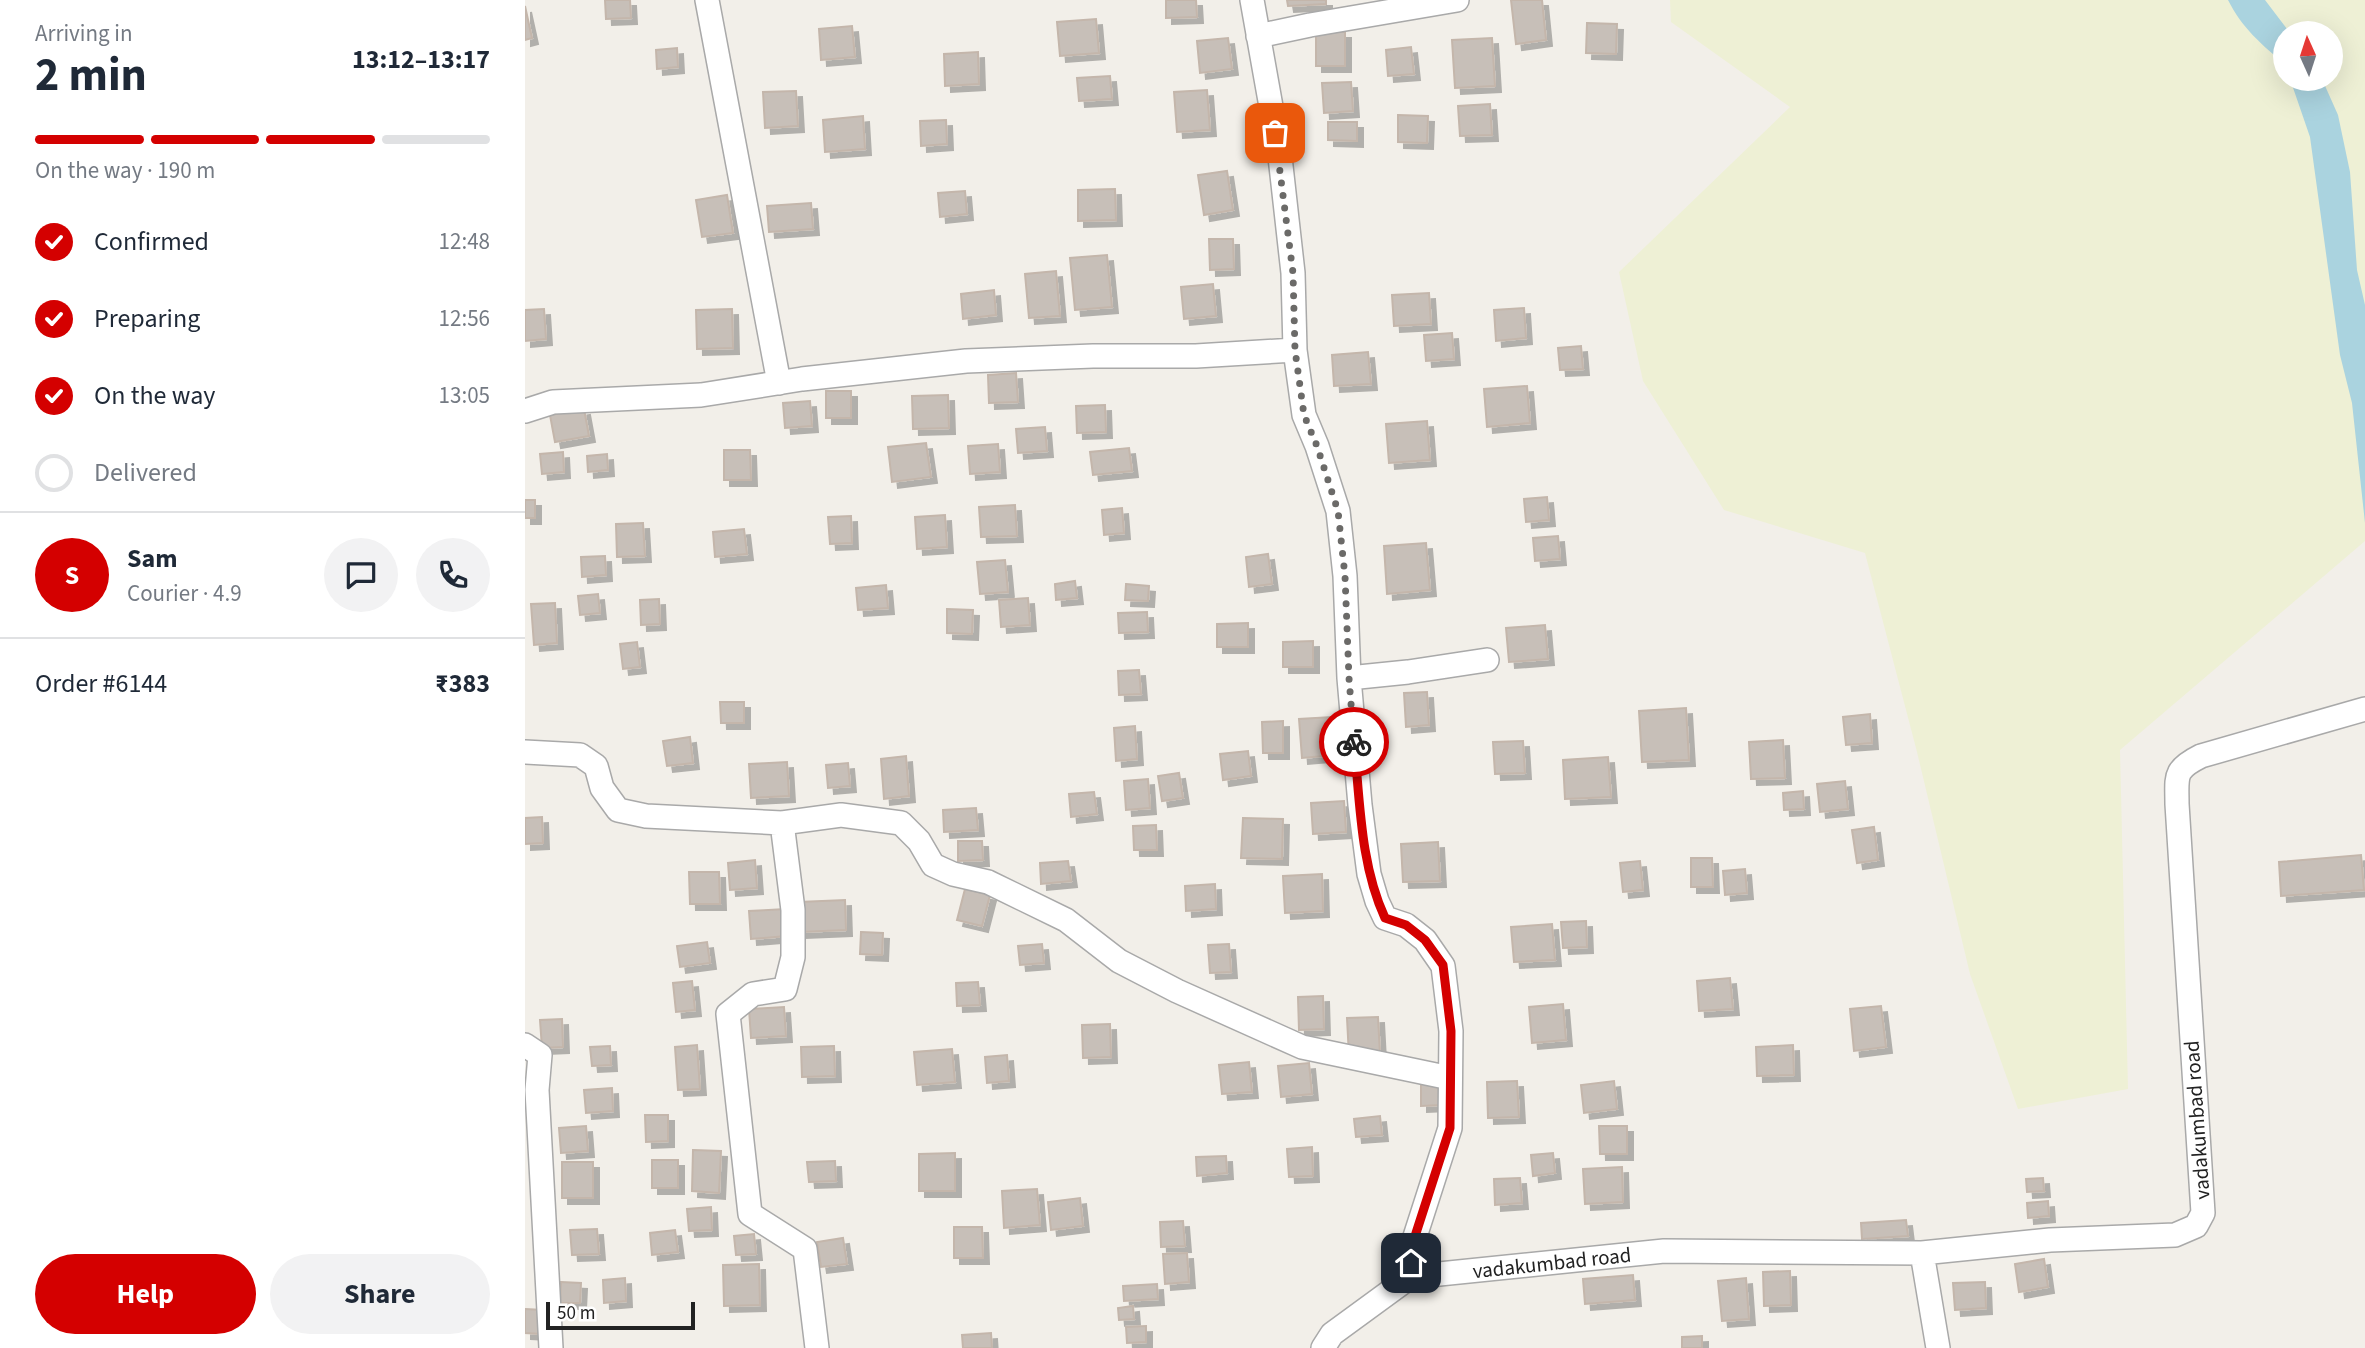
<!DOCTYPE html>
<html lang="en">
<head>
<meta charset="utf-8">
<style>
	:root { --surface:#fff; --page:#f2f2f3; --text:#1f2937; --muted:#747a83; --line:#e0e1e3; --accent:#d40000 }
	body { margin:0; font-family:"Source Sans 3",sans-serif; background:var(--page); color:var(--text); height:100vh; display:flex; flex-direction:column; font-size:26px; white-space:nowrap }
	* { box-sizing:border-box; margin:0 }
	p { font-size:23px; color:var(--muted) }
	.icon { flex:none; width:38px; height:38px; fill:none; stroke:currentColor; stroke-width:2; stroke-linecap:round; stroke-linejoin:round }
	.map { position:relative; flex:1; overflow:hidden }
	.drawer { display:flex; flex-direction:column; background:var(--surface); width:525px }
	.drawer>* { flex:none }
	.needle { width:46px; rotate:357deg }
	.fabs { position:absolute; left:1748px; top:21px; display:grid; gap:14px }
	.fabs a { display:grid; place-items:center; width:70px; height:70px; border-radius:50%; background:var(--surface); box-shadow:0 7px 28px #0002; font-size:35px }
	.scale { position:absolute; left:21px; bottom:18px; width:149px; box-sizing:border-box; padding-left:7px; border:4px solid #222; border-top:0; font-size:19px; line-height:24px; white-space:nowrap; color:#222; -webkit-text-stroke:5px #fff; paint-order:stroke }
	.pin { position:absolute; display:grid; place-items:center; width:60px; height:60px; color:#fff; margin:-30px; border-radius:14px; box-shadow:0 4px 10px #0006 }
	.courier { position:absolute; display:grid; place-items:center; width:70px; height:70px; margin:-35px; border:5px solid #d40000; border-radius:50%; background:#fff; color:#222; box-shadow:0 2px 9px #0007 }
	.headline em { font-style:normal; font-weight:700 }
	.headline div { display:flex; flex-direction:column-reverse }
	.headline { display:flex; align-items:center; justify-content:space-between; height:119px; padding:0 35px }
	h1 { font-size:46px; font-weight:700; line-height:52px }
	.bar { display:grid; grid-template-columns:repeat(4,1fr); gap:10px 7px; align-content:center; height:84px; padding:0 35px }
	.bar i { height:9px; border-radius:5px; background:var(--line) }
	.bar .active { background:var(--accent) }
	.bar p { grid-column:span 4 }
	.line { display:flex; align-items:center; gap:18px; padding:0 35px; border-top:2px solid var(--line) }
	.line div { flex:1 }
	.round { display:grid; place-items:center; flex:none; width:74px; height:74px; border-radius:37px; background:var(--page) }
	ol { padding:0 35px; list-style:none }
	li { display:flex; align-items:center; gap:21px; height:77px }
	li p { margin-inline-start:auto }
	li .icon { padding:7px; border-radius:50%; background:var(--accent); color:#fff; stroke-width:4 }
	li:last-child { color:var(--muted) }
	li i { width:38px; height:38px; border:4px solid var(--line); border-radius:50% }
	.primary-button { display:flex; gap:14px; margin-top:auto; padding:14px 35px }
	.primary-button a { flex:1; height:80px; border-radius:42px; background:var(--accent); color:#fff; font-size:28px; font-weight:700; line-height:80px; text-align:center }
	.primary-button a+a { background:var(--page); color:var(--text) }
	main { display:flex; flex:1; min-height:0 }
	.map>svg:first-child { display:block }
	.farmland { fill:#eef0d5; fill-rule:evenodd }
	.water { fill:#aad3df }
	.building { fill:#c7bfb8; stroke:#c4b6ab; stroke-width:2; filter:url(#shadow) }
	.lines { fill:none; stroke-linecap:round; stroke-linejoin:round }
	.street-casing { stroke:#a9a9a9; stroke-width:26 }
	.street { stroke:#fff; stroke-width:23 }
	.done { stroke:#6b6a68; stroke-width:7; stroke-dasharray:0 12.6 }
	.route { stroke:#d40000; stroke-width:9 }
	.labels { text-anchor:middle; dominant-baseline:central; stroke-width:5; stroke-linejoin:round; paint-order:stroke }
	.street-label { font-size:21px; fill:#222; stroke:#fff }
</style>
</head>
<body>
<main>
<section class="drawer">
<div class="headline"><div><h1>2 min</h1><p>Arriving in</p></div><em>13:12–13:17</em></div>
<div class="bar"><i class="active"></i><i class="active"></i><i class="active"></i><i></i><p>On the way · 190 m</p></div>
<ol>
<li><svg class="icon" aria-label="check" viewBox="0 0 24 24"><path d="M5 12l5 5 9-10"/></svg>Confirmed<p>12:48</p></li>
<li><svg class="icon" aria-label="check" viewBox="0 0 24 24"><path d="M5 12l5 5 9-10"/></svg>Preparing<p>12:56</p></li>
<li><svg class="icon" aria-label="check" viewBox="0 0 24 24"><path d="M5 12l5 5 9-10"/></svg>On the way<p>13:05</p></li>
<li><i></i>Delivered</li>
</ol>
<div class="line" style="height:126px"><b class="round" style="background:var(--accent);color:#fff">S</b><div><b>Sam</b><p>Courier · 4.9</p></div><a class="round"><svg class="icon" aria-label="chat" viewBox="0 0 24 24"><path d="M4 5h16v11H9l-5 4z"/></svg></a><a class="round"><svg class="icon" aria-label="phone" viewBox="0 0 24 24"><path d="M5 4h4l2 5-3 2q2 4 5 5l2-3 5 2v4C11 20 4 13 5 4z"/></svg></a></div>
<div class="line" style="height:91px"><div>Order #6144</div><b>₹383</b></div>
<div class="primary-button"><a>Help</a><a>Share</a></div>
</section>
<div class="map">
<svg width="1840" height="1348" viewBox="0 0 1840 1348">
	<defs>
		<filter id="shadow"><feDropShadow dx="6" dy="6" stdDeviation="0" flood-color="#0004"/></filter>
	</defs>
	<rect width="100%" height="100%" fill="#f2efe9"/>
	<path class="farmland" d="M 1145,0 L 1840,0 L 1840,541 L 1595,750 L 1603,1089 L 1493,1109 L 1445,974 L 1392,752 L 1340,553 L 1199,510 L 1118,381 L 1094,272 L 1265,107 L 1146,22 ZM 1760,33 L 1806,33 L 1806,79 L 1760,79 Z"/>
	<path class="water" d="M 1703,0 L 1740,0 L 1765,33 L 1760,33 L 1760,64 C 1737,45 1717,28 1703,0 Z
		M 1765,79 L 1797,79 L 1813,115 L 1825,172 L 1832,270 L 1840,305 L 1840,523 L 1827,403 L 1815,355 L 1785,137 Z"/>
	<path class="building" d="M 80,0 L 105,0 L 106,18 L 81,19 Z
		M 641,0 L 671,0 L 672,17 L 641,18 Z
		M 762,0 L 801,0 L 801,4 L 763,6 Z
		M 986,0 L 1017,0 L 1021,40 L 991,44 Z
		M 0,6 L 7,38 L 0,40 Z
		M 571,19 L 574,53 L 535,56 L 532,22 Z
		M 1062,23 L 1092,24 L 1091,54 L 1061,53 Z
		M 327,26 L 330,57 L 296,60 L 294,29 Z
		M 791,32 L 820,32 L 820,66 L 791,66 Z
		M 703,38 L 707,69 L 675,73 L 672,41 Z
		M 967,38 L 970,86 L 930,88 L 927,40 Z
		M 886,47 L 889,74 L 863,76 L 861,50 Z
		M 152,48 L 153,67 L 132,69 L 131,50 Z
		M 453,52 L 454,84 L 420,86 L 419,54 Z
		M 585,76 L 587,99 L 554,101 L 552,78 Z
		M 826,82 L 828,111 L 799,113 L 797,83 Z
		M 682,90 L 685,130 L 652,132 L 649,92 Z
		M 271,91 L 273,126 L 240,128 L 238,92 Z
		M 965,104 L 967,135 L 935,136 L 933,106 Z
		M 873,115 L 903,116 L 902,143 L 873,142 Z
		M 338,116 L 340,149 L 300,152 L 298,120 Z
		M 421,120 L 422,144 L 396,146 L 395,121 Z
		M 803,122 L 832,122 L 832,141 L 803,140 Z
		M 702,171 L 708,210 L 679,215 L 673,175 Z
		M 590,189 L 591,220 L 553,221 L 553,190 Z
		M 440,191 L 442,214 L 415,217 L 413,193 Z
		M 202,195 L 208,233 L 177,237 L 171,200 Z
		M 286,203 L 288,229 L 244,232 L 242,206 Z
		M 684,239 L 708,239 L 709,269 L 685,270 Z
		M 582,255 L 587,307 L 550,310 L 545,258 Z
		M 531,271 L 535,316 L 504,318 L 500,274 Z
		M 688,284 L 691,316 L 659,319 L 656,287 Z
		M 469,290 L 471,315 L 438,319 L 436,294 Z
		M 904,293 L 906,324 L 869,326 L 867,295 Z
		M 999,308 L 1001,338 L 971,341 L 969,310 Z
		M 19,309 L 21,339 L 0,341 L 0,310 Z
		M 207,309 L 208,348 L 172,349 L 171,310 Z
		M 927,333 L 929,359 L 901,361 L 899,335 Z
		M 1056,346 L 1058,369 L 1035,370 L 1033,348 Z
		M 843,352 L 846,384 L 809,386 L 807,355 Z
		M 491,373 L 493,402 L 464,403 L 463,375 Z
		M 1002,386 L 1005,423 L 962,427 L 959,389 Z
		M 301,391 L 326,391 L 326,418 L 301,418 Z
		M 423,395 L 424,428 L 388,429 L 387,396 Z
		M 285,401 L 287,426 L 260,428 L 258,403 Z
		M 580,405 L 581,432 L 552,433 L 551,406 Z
		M 59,409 L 64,436 L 30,442 L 25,415 Z
		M 902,421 L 905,460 L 864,463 L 861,424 Z
		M 520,427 L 522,451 L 493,453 L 491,429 Z
		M 401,443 L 406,477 L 367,482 L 363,447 Z
		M 473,444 L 475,472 L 445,474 L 443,446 Z
		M 604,448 L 607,471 L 568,475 L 565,452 Z
		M 199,450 L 225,450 L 226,480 L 199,480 Z
		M 38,452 L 39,472 L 17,474 L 15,454 Z
		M 82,454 L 83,470 L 63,472 L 62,456 Z
		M 1022,497 L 1024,520 L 1001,522 L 999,499 Z
		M 0,500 L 10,500 L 10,518 L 0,518 Z
		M 490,505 L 492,536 L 456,537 L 454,507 Z
		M 597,508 L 599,533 L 579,535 L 577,510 Z
		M 420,515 L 422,547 L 392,549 L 390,517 Z
		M 326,516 L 327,543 L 305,544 L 303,517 Z
		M 118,523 L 120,556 L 92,557 L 91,524 Z
		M 219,529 L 222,554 L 190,557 L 188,532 Z
		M 1033,536 L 1035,559 L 1010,561 L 1008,538 Z
		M 901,543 L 905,590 L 862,594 L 859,546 Z
		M 743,554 L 747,584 L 724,587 L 721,557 Z
		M 80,556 L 81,575 L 57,577 L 56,557 Z
		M 480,560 L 483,592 L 455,594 L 452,562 Z
		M 550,581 L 552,598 L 531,600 L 530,584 Z
		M 601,584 L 624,586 L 623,601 L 600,600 Z
		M 361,585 L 363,608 L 333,610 L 331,588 Z
		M 73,594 L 75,613 L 55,615 L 53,596 Z
		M 503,598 L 505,625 L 476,627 L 474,600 Z
		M 134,599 L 135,624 L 116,625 L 115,600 Z
		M 30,603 L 32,643 L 9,645 L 6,604 Z
		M 422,609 L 448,610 L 447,634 L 422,633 Z
		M 622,612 L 623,632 L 594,633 L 593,613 Z
		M 723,623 L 723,647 L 692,647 L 692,624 Z
		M 1020,625 L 1023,659 L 984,662 L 981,628 Z
		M 788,641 L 788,667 L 758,667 L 758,642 Z
		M 112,642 L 115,667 L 98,669 L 95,644 Z
		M 614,670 L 616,694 L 594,695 L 593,671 Z
		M 902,692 L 904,725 L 881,727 L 879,693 Z
		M 195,702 L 219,702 L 219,723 L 196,723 Z
		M 1161,708 L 1164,760 L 1117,762 L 1114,711 Z
		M 1345,714 L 1347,743 L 1321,745 L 1318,717 Z
		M 807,717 L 810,755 L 777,758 L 774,719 Z
		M 758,721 L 758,753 L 738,753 L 737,722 Z
		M 610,726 L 612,759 L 591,761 L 589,728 Z
		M 165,737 L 168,763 L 142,766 L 138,741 Z
		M 1258,740 L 1260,778 L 1226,779 L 1224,742 Z
		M 998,741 L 1000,773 L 970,774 L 968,742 Z
		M 723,751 L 726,776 L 698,780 L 695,754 Z
		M 381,756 L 384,796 L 359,799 L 356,759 Z
		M 1083,757 L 1086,797 L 1040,799 L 1038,760 Z
		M 262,762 L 264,796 L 226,798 L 224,764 Z
		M 323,763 L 325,786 L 303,788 L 301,765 Z
		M 654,773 L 658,798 L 637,801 L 633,776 Z
		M 623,779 L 625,808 L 601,810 L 599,781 Z
		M 1320,781 L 1323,809 L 1295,812 L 1292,784 Z
		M 1278,791 L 1279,809 L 1259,810 L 1258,793 Z
		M 569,792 L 572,814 L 546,817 L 544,794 Z
		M 819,801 L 821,832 L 788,834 L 786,803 Z
		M 451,808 L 453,830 L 419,832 L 418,810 Z
		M 17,817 L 18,843 L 0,844 L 0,818 Z
		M 718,818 L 758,819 L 757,859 L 716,858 Z
		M 631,825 L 632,850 L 609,850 L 608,826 Z
		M 1349,827 L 1353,860 L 1332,863 L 1327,830 Z
		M 433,841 L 457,841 L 458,860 L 433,861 Z
		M 913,842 L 915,881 L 878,882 L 876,844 Z
		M 1836,855 L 1839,890 L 1756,896 L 1754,862 Z
		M 1166,858 L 1187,858 L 1188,887 L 1166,887 Z
		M 230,860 L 232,888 L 205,890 L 203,863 Z
		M 543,861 L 546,881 L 516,884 L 515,863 Z
		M 1115,861 L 1118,890 L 1098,892 L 1095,863 Z
		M 1220,869 L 1222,893 L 1200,895 L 1198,871 Z
		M 164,872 L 194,872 L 195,904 L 165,904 Z
		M 797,874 L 798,911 L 760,913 L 758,876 Z
		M 690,884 L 691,909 L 661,911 L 660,886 Z
		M 440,889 L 465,895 L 457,926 L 432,920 Z
		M 320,900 L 321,930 L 275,932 L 274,902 Z
		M 260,909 L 262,936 L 226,939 L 224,911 Z
		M 1061,921 L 1062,947 L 1038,948 L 1036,922 Z
		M 1027,924 L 1030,960 L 989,962 L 986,927 Z
		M 336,932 L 358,933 L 357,955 L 335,954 Z
		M 182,942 L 185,963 L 155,967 L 152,946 Z
		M 517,944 L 519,963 L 495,965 L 493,946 Z
		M 704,944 L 706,972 L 685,973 L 683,945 Z
		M 1205,978 L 1208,1009 L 1174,1011 L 1172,981 Z
		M 167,981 L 170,1010 L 151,1012 L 148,983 Z
		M 453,982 L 455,1005 L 432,1006 L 431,983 Z
		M 798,996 L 799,1029 L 774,1030 L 773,997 Z
		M 1038,1004 L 1041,1040 L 1007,1043 L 1004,1007 Z
		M 1356,1006 L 1361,1047 L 1329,1051 L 1325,1009 Z
		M 259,1007 L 261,1036 L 226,1038 L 224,1009 Z
		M 853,1017 L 855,1054 L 824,1056 L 822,1018 Z
		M 37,1019 L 38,1047 L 17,1048 L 15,1020 Z
		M 585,1024 L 586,1057 L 558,1058 L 557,1025 Z
		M 172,1045 L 175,1089 L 153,1090 L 150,1047 Z
		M 1268,1045 L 1269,1075 L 1232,1076 L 1231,1047 Z
		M 85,1046 L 86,1065 L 67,1066 L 65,1047 Z
		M 309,1046 L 310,1076 L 277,1077 L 276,1047 Z
		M 427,1049 L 430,1082 L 392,1085 L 389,1052 Z
		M 482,1055 L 484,1081 L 462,1083 L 460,1057 Z
		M 724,1062 L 727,1092 L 697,1094 L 694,1065 Z
		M 784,1063 L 787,1094 L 756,1097 L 753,1066 Z
		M 896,1081 L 917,1081 L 917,1105 L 896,1106 Z
		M 992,1081 L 994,1117 L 963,1118 L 962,1082 Z
		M 1089,1081 L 1092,1109 L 1059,1113 L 1056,1085 Z
		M 87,1088 L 88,1111 L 61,1113 L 59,1090 Z
		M 120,1115 L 143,1115 L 143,1141 L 121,1142 Z
		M 855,1116 L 857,1135 L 831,1137 L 829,1119 Z
		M 61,1126 L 63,1151 L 36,1153 L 34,1128 Z
		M 1074,1126 L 1102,1126 L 1102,1154 L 1075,1154 Z
		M 787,1147 L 788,1176 L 764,1177 L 762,1149 Z
		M 168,1150 L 196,1151 L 194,1193 L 167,1191 Z
		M 430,1153 L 430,1191 L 394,1191 L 394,1154 Z
		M 1028,1153 L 1030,1173 L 1008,1176 L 1006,1155 Z
		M 701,1156 L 702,1173 L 672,1176 L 671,1157 Z
		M 127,1160 L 153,1160 L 153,1188 L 127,1188 Z
		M 310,1161 L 311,1181 L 284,1182 L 282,1162 Z
		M 37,1162 L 68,1162 L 68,1198 L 37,1198 Z
		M 1097,1167 L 1098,1202 L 1060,1204 L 1058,1169 Z
		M 995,1178 L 997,1203 L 970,1205 L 969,1179 Z
		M 1518,1178 L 1519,1191 L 1502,1192 L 1501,1179 Z
		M 512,1189 L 515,1225 L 479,1228 L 477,1191 Z
		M 555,1198 L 558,1226 L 526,1230 L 523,1202 Z
		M 1523,1201 L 1524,1216 L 1503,1218 L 1502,1203 Z
		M 186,1207 L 187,1230 L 164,1231 L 162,1209 Z
		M 1381,1220 L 1383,1236 L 1337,1239 L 1336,1223 Z
		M 658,1221 L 660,1246 L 636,1247 L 635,1222 Z
		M 429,1227 L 457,1227 L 458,1258 L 429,1258 Z
		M 72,1229 L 74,1254 L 47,1255 L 45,1230 Z
		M 150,1230 L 153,1252 L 127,1255 L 125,1233 Z
		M 229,1234 L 231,1254 L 211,1255 L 209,1236 Z
		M 318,1238 L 322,1264 L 296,1267 L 292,1242 Z
		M 662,1253 L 664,1282 L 640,1284 L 638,1254 Z
		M 1519,1259 L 1523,1287 L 1494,1292 L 1490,1264 Z
		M 234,1264 L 235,1305 L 199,1306 L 198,1265 Z
		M 1265,1271 L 1266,1305 L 1239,1306 L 1238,1272 Z
		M 1108,1275 L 1110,1300 L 1060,1304 L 1058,1279 Z
		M 100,1278 L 101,1301 L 79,1303 L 78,1280 Z
		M 1221,1278 L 1224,1319 L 1197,1321 L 1193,1281 Z
		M 36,1282 L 56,1283 L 55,1303 L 35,1303 Z
		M 1460,1282 L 1461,1308 L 1430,1310 L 1428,1283 Z
		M 632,1284 L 633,1299 L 599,1301 L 598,1286 Z
		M 608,1306 L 609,1319 L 594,1320 L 593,1308 Z
		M 0,1309 L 18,1310 L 17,1334 L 0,1333 Z
		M 621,1326 L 621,1342 L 602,1343 L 601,1327 Z
		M 466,1333 L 467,1348 L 438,1348 L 437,1335 Z
		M 1177,1336 L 1177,1348 L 1157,1348 L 1157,1337 Z"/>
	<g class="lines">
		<defs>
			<path id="street" d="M 182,0 L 254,383
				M 727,0 L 755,157 L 768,273 L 770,350 L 779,415 L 792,446 L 813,511 L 820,576 L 824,678 L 835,805 L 844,874 L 852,901 L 860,918 L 881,925 L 900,940 L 918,966 L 926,1031 L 925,1128 L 886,1249 L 885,1277 L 1139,1251 L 1397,1253 L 1525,1240 L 1650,1235 L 1671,1226 L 1678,1213 L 1652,804 C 1652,776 1648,770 1676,756 L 1840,709
				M 733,36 L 785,25 L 932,0
				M 0,411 L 28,402 L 176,395 L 277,379 L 441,361 L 568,356 L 671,356 L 770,350
				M 824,678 L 883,672 L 962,660
				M 0,752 L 55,755 L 71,766 L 77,788 L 93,810 L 121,816 L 257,823 L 316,815 L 376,823 L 394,841 L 408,865 L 428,874 L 463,882 L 541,920 L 594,961 L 652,991 L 777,1047 L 925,1078
				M 257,823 L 268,910 L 268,957 L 260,989 L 228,994 L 203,1014 L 225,1214 L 280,1249 L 292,1348
				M 0,1045 L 15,1055 L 12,1090 L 26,1348
				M 1397,1253 L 1413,1348
				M 798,1348 L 807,1334 L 885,1277"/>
		</defs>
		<use href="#street" class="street-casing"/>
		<use href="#street" class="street"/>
	</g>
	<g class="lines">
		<path class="done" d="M 750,133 L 768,273 L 770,350 L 779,415 L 792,446 L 813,511 L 820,576 L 824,678 L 829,742"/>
		<path class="route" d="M 829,742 C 835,800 835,864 860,918 L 881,925 L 900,940 L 918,965 L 926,1031 L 925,1128 L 892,1230 L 886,1249 L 886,1263"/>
	</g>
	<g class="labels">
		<g class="street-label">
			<text transform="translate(1672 1120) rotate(-94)">vadakumbad road</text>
			<text transform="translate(1027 1263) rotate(-6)">vadakumbad road</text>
		</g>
	</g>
</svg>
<div class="fabs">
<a><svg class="needle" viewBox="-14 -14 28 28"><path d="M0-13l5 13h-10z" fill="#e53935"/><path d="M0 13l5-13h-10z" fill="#747a83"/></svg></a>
</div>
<div class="scale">50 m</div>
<div class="pin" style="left:750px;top:133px;background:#ea580c"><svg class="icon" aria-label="bag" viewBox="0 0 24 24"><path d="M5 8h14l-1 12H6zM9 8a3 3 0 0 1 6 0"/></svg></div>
<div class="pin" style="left:886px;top:1263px;background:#1f2937"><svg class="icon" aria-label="home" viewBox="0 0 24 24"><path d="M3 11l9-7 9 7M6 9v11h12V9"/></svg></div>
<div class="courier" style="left:829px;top:742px"><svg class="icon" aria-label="bike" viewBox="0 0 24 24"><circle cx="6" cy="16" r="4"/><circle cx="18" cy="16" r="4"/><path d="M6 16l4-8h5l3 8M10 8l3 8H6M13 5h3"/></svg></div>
</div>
</main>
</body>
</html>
